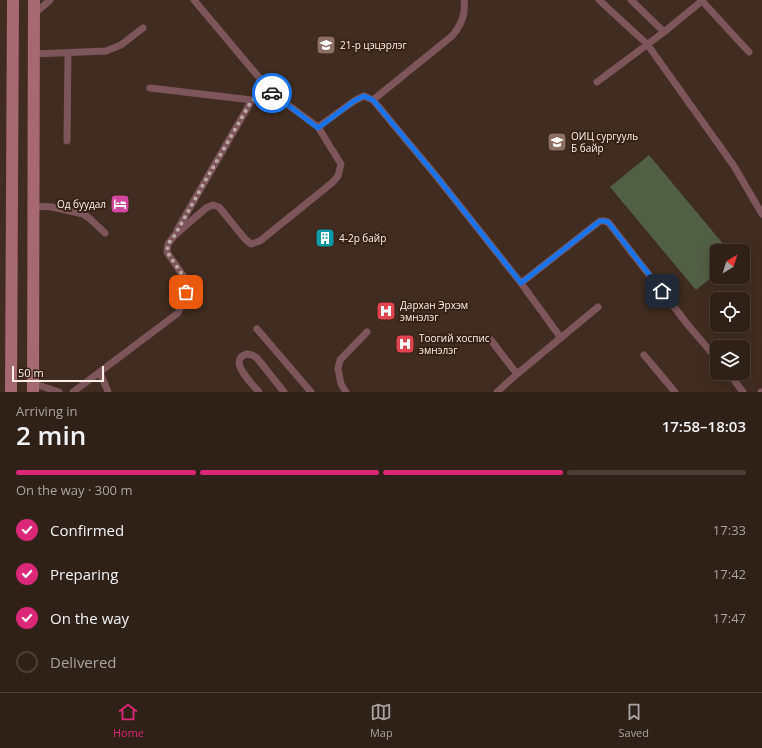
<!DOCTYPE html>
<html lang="en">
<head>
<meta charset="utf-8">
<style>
	:root { --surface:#302118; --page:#3c2e25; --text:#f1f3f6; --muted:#a8a3a2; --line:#4b3e37; --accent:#db2777 }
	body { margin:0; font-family:"Open Sans",sans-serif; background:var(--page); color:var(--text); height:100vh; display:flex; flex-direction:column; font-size:15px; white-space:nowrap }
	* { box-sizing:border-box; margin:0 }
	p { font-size:13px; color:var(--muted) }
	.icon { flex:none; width:22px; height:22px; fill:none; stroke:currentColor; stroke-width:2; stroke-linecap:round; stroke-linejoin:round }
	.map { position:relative; height:392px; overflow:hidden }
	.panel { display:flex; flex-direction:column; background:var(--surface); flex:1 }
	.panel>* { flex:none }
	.needle { width:26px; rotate:38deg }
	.controls { position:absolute; left:710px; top:244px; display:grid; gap:8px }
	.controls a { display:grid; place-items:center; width:40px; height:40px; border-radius:6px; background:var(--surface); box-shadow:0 4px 16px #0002,0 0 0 1px var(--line); font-size:20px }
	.scale { position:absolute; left:12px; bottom:10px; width:92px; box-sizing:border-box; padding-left:4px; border:2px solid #fdf0e8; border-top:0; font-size:11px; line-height:14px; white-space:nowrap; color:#fdf0e8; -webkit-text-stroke:3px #362216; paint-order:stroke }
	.pin { position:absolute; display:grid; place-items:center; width:34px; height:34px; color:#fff; margin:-17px; border-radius:8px; box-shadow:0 2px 6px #0006 }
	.courier { position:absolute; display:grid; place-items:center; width:40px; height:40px; margin:-20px; border:3px solid #1a73e8; border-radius:50%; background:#fff; color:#222; box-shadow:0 1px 5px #0007 }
	.summary em { font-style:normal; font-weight:600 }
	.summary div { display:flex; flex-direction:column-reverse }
	.summary { display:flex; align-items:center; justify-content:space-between; height:68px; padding:0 16px }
	h1 { font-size:26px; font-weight:600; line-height:30px }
	.bar { display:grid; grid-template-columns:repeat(4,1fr); gap:6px 4px; align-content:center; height:48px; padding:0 16px }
	.bar i { height:5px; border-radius:3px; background:var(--line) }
	.bar .active { background:var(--accent) }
	.bar p { grid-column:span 4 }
	ol { padding:0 16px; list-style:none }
	li { display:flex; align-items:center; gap:12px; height:44px }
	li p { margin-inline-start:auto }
	li .icon { padding:4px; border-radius:50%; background:var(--accent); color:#fff; stroke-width:4 }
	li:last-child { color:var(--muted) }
	li i { width:22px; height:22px; border:2px solid var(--line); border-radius:50% }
	.tabs { display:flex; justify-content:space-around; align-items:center; height:56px; border-top:1px solid var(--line); background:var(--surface); font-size:11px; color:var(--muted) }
	.tabs a { display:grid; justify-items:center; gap:2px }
	.tabs .active { color:var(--accent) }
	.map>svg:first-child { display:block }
	.green { fill:#515f45 }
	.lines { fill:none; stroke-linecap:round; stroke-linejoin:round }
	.service { stroke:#7d555a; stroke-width:7 }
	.secondary { stroke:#a66871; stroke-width:12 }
	.done { stroke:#bbaba2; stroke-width:4; stroke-dasharray:0 7.2 }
	.route { stroke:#1a73e8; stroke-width:5 }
	.labels { text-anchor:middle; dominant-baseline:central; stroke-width:4; stroke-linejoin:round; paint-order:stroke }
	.poi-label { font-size:10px; fill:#fdf0e8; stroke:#362216; text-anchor:start }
</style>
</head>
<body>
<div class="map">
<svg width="762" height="392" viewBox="0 0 762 392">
	<rect width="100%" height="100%" fill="#402c20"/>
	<path class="green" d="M 649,155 L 729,251 L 717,251 L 717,273 L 696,290 L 610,187 Z"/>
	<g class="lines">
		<path class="service" d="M 599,0 L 647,44 L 734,166 L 762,214
			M 631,0 L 664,32
			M 702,1 L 749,52
			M 34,14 L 50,0
			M 34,54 L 106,51 L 121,45 L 143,28
			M 597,82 L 664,32 L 703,0
			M 150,88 L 252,100 L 272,93
			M 373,100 L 452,36 C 461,26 466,14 464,0
			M 318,127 L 354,101 L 364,96 L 373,100 L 437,177 L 521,283 L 561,338
			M 67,141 L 68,53
			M 33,206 L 52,207 L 83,214 L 89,218 L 105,233
			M 177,230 L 204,183 L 252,100
			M 521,283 L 600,221 L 604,221 L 608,222 L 688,325 L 717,359
			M 257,329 L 311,392
			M 490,339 L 517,374
			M 644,355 L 675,392
			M 100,372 L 108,392
			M 729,373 L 743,392
			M 32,383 L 59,392
			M 73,392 L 178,313 L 184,301 L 188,283 L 167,252 L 168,244 L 175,235 L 206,208 L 213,205 L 219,207 L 245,239 L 251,244 L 260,241 L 333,182 L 338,176 L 341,164 L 318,127 L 272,93 L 194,0
			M 259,392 C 253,385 233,366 241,357 C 242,356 245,355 246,354 L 252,355 L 257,358 L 284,392
			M 346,392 L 341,384 L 338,369 L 340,360 L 367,332
			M 497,392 L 517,374 L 598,307
			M 761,392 L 762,392"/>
		<path class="secondary" d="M 11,392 L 13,0
			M 33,392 L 34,0"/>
	</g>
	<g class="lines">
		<path class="done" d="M 186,292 L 188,283 L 167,252 L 168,244 L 175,235 L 204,183 L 252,100 L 272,93"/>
		<path class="route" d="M 272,93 L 318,128 L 354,101 L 364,96 L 373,100 L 437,177 L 521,283 L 600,221 L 604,221 L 608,222 L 662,291"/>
	</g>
	<defs>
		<symbol id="school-square" viewBox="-11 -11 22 22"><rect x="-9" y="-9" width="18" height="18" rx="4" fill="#8d6e63" stroke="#362216"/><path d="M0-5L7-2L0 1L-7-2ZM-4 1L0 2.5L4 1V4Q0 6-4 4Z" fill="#fff"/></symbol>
		<symbol id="hotel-square" viewBox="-11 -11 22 22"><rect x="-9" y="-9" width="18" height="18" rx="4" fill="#d1479c" stroke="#362216"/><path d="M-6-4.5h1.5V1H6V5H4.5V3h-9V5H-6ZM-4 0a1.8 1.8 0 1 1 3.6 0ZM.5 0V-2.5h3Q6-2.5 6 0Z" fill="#fff"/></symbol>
		<symbol id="building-square" viewBox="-11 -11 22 22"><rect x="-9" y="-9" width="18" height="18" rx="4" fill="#0f9aa8" stroke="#362216"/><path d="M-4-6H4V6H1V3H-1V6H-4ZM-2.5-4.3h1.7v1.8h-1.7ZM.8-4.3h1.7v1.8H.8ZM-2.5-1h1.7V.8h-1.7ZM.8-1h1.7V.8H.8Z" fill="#fff"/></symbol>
		<symbol id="hospital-square" viewBox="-11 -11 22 22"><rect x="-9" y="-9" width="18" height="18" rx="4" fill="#e0444e" stroke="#362216"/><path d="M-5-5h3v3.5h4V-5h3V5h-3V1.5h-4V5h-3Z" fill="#fff"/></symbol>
	</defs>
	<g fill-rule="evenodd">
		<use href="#school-square" x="315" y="34" width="22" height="22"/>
		<use href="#school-square" x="546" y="131" width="22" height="22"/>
		<use href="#hotel-square" x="109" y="193" width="22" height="22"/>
		<use href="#building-square" x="314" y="227" width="22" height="22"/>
		<use href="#hospital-square" x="375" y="300" width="22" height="22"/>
		<use href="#hospital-square" x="394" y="333" width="22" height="22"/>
	</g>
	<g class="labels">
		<g class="poi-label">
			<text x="340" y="45">21-р цэцэрлэг</text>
			<text x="571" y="136">ОИЦ сургууль<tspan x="571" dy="12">Б байр</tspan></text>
			<text x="106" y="204" text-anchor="end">Од буудал</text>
			<text x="339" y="238">4-2р байр</text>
			<text x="400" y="305">Дархан Эрхэм<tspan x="400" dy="12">эмнэлэг</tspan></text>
			<text x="419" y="338">Тоогий хоспис<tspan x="419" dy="12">эмнэлэг</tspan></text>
		</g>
	</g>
</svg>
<div class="controls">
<a><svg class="needle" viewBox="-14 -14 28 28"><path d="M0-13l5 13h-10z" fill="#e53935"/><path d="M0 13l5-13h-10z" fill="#a8a3a2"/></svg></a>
<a><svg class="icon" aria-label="locate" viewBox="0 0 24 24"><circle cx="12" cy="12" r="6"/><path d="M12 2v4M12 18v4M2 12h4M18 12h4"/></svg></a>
<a><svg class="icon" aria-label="layers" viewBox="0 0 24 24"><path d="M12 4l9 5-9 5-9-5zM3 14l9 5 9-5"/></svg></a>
</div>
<div class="scale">50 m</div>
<div class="pin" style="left:186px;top:292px;background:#ea580c"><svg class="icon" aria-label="bag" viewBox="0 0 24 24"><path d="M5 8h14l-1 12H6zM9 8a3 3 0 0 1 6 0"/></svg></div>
<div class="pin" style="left:662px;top:291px;background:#1f2937"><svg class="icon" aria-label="home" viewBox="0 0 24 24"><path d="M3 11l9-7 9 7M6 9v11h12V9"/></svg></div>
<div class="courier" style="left:272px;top:93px"><svg class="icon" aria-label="car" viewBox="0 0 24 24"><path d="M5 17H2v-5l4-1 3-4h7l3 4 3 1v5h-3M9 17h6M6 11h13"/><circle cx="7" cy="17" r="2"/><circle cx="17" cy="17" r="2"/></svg></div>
</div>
<section class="panel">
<div class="summary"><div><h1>2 min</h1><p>Arriving in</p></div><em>17:58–18:03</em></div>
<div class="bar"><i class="active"></i><i class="active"></i><i class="active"></i><i></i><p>On the way · 300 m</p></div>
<ol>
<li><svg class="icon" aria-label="check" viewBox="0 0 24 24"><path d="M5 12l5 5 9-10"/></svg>Confirmed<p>17:33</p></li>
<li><svg class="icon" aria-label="check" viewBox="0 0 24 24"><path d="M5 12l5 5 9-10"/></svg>Preparing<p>17:42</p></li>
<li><svg class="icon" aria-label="check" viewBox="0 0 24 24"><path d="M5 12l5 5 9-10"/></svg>On the way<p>17:47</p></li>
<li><i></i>Delivered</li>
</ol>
</section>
<nav class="tabs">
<a class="active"><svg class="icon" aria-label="home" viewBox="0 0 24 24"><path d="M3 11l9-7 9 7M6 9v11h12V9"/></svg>Home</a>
<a><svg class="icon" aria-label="map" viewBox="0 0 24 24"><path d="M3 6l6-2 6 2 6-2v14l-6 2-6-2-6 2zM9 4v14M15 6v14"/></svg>Map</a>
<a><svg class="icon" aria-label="saved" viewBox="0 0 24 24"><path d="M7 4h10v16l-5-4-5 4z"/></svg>Saved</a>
</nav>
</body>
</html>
